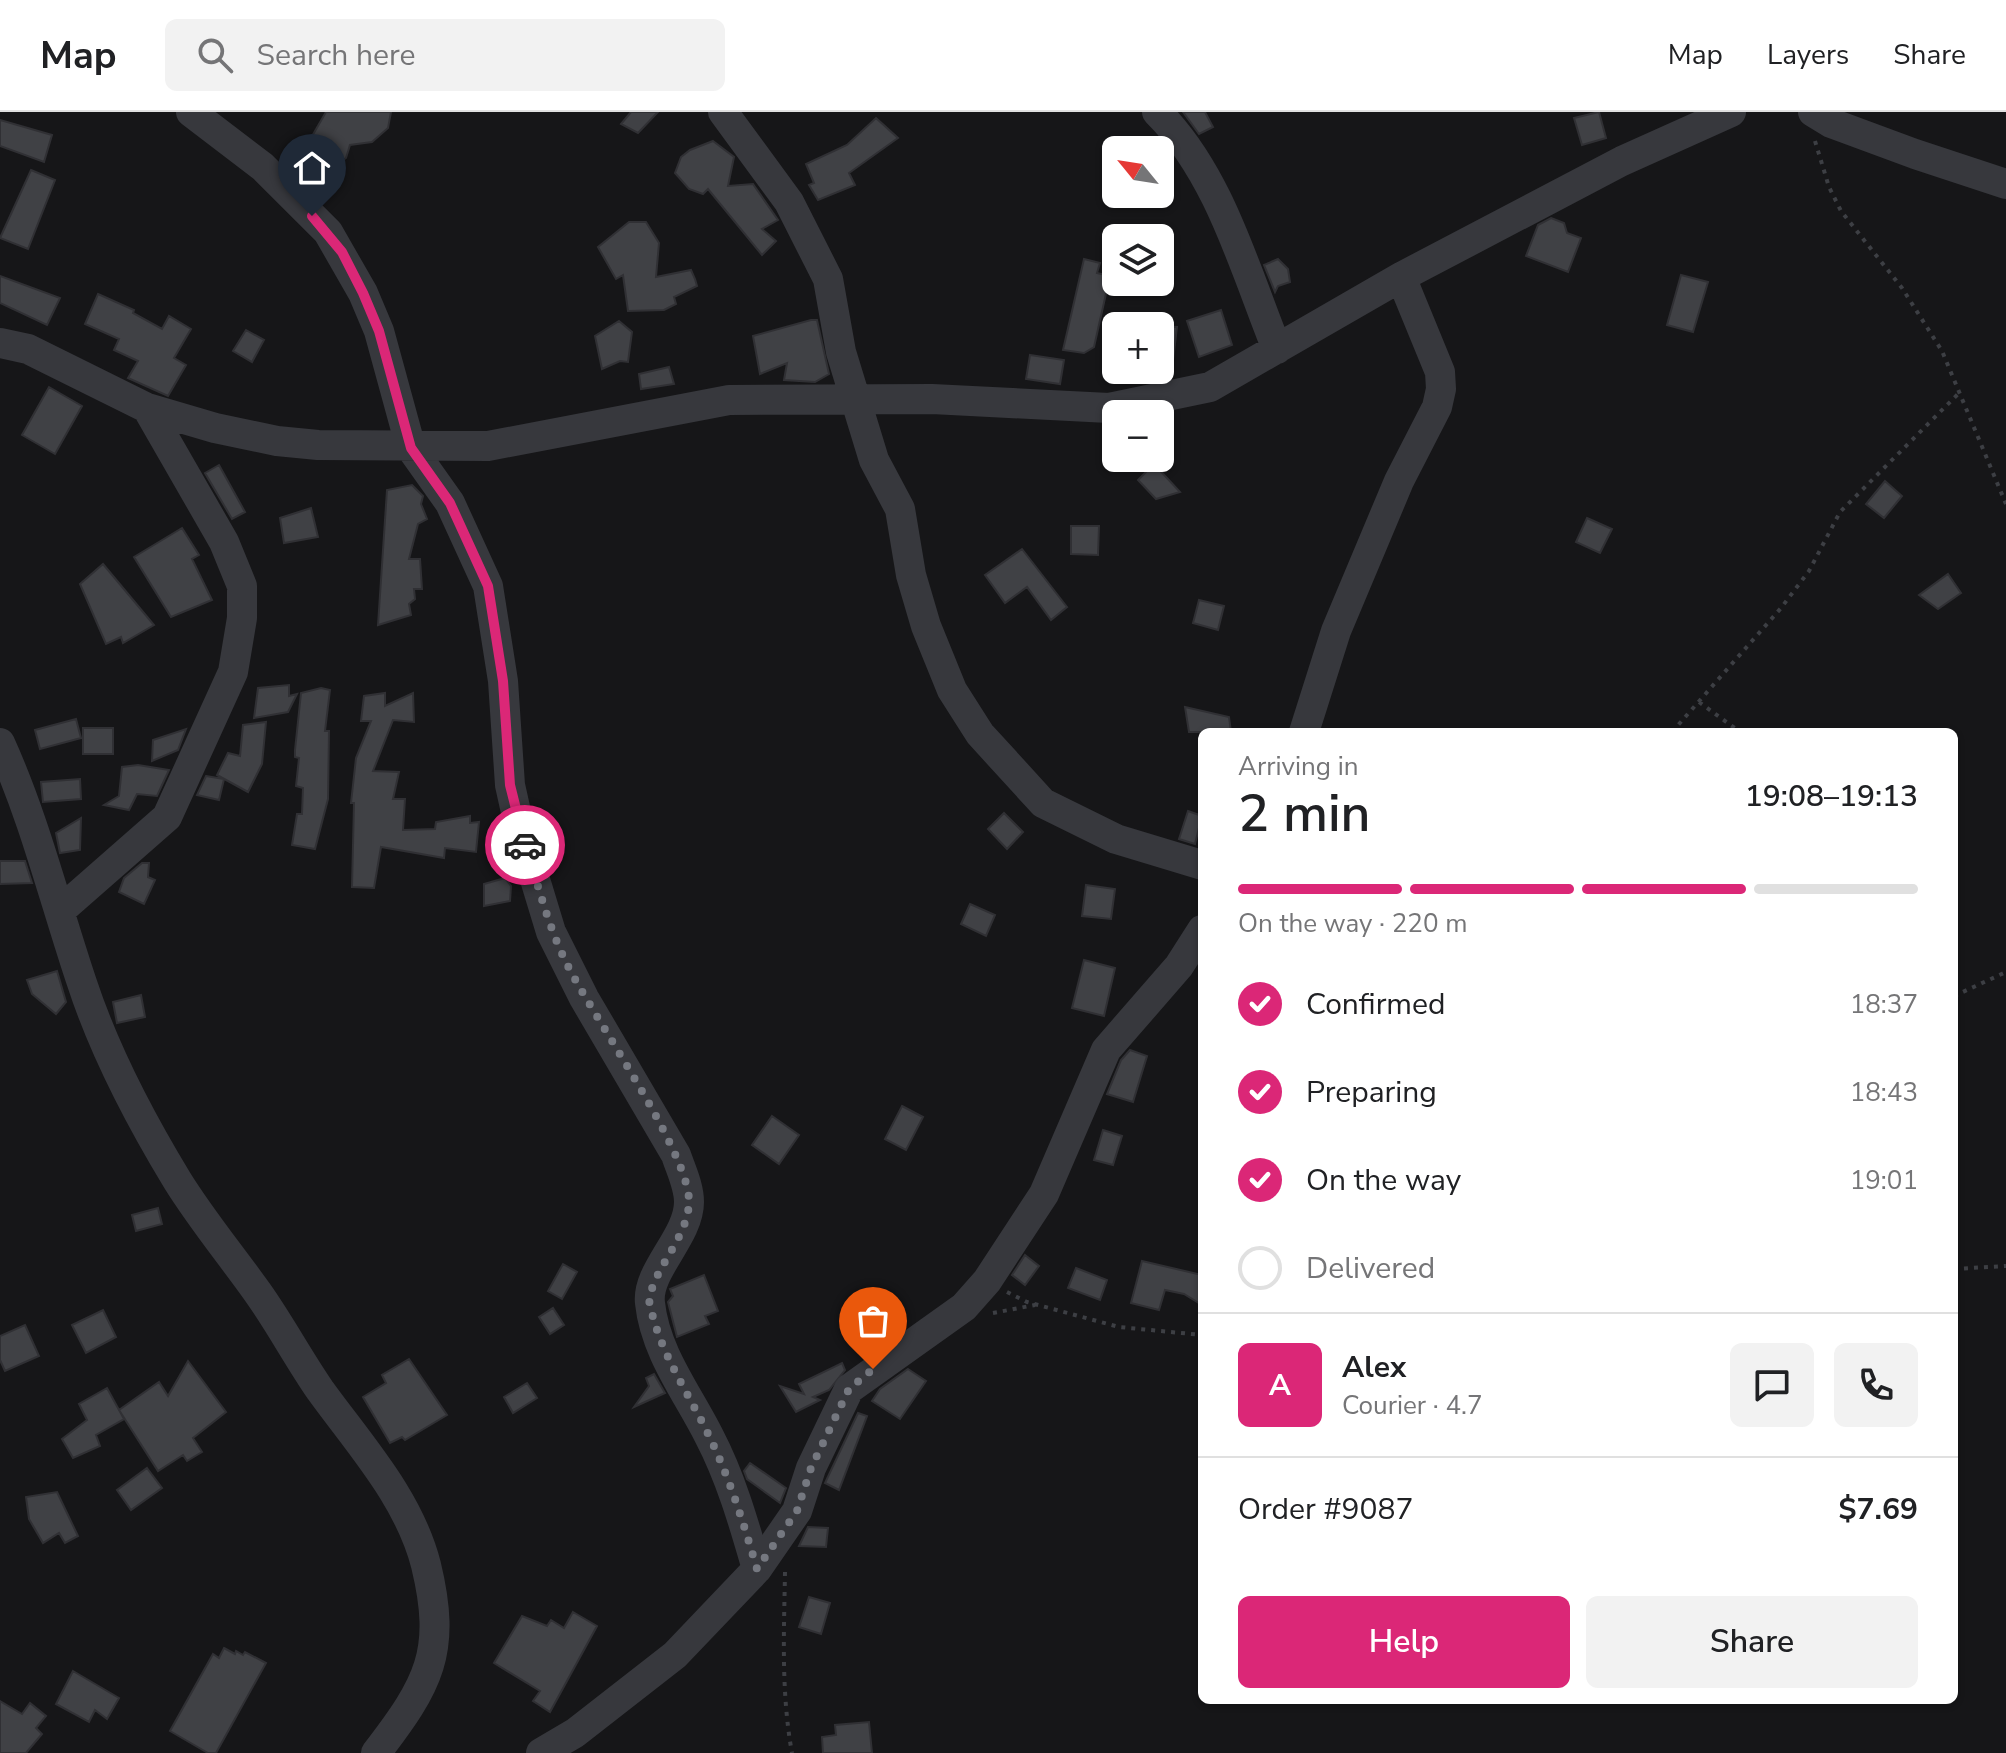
<!DOCTYPE html>
<html lang="en">
<head>
<meta charset="utf-8">
<style>
	:root { --surface:#fff; --page:#f2f2f2; --text:#202124; --muted:#757577; --line:#e0e0e0; --accent:#db2777 }
	body { margin:0; font-family:"Nunito Sans",sans-serif; background:var(--page); color:var(--text); height:100vh; display:flex; flex-direction:column; font-size:30px; white-space:nowrap }
	* { box-sizing:border-box; margin:0 }
	p { font-size:26px; color:var(--muted) }
	.icon { flex:none; width:44px; height:44px; fill:none; stroke:currentColor; stroke-width:2; stroke-linecap:round; stroke-linejoin:round }
	.map { position:relative; flex:1; overflow:hidden }
	.sheet { position:absolute; left:1198px; top:616px; width:760px; height:976px; display:flex; flex-direction:column; background:var(--surface); border-radius:12px; box-shadow:0 2px 6px #0004 }
	.sheet>* { flex:none }
	.needle { width:52px; rotate:300deg }
	.fabs { position:absolute; left:1102px; top:24px; display:grid; gap:16px }
	.fabs a { display:grid; place-items:center; width:72px; height:72px; border-radius:12px; background:var(--surface); box-shadow:0 2px 6px #0004; font-size:40px }
	.pin { position:absolute; display:grid; place-items:center; width:68px; height:68px; color:#fff; margin:-82px -34px; border-radius:50% 50% 50% 0; rotate:-45deg; box-shadow:0 0 8px #0007 }
	.pin .icon { rotate:45deg }
	.courier { position:absolute; display:grid; place-items:center; width:80px; height:80px; margin:-40px; border:6px solid #db2777; border-radius:50%; background:#fff; color:#222; box-shadow:0 2px 10px #0007 }
	.overview em { font-style:normal; font-weight:600 }
	.overview div { display:flex; flex-direction:column-reverse }
	.overview { display:flex; align-items:center; justify-content:space-between; height:136px; padding:0 40px }
	h1 { font-size:52px; font-weight:600; line-height:60px }
	.bar { display:grid; grid-template-columns:repeat(4,1fr); gap:12px 8px; align-content:center; height:96px; padding:0 40px }
	.bar i { height:10px; border-radius:6px; background:var(--line) }
	.bar .selected { background:var(--accent) }
	.bar p { grid-column:span 4 }
	.line { display:flex; align-items:center; gap:20px; padding:0 40px; border-top:2px solid var(--line) }
	.line div { flex:1 }
	.round { display:grid; place-items:center; flex:none; width:84px; height:84px; border-radius:12px; background:var(--page) }
	ol { padding:0 40px; list-style:none }
	li { display:flex; align-items:center; gap:24px; height:88px }
	li p { margin-inline-start:auto }
	li .icon { padding:8px; border-radius:50%; background:var(--accent); color:#fff; stroke-width:4 }
	li:last-child { color:var(--muted) }
	li i { width:44px; height:44px; border:4px solid var(--line); border-radius:50% }
	.primary-button { display:flex; gap:16px; margin-top:auto; padding:16px 40px }
	.primary-button a { flex:1; height:92px; border-radius:12px; background:var(--accent); color:#fff; font-size:32px; font-weight:600; line-height:92px; text-align:center }
	.primary-button a+a { background:var(--page); color:var(--text) }
	header { display:flex; align-items:center; gap:48px; box-sizing:border-box; height:112px; padding:0 40px; background:var(--surface); border-bottom:2px solid var(--line) }
	header strong { font-size:38px }
	nav { display:flex; gap:44px; margin-inline-start:auto; font-size:28px }
	.search { width:560px; height:72px; background:var(--page); display:flex; align-items:center; gap:20px; box-sizing:border-box; padding:0 28px; border-radius:12px; color:var(--muted); font-size:30px }
	.map>svg:first-child { display:block }
	.building { fill:#404145; stroke:#303034; stroke-width:2 }
	.lines { fill:none; stroke-linecap:round; stroke-linejoin:round }
	.path { stroke:#3d3f44; stroke-width:4; stroke-dasharray:4 6; stroke-linecap:butt }
	.minor { stroke:#37383d; stroke-width:30 }
	.done { stroke:#757880; stroke-width:8; stroke-dasharray:0 14.4 }
	.route { stroke:#db2777; stroke-width:10 }
</style>
</head>
<body>
<header>
<strong>Map</strong>
<div class="search"><svg class="icon" aria-label="search" viewBox="0 0 24 24"><circle cx="10" cy="10" r="6"/><path d="M15 15l6 6"/></svg>Search here</div>
<nav><a>Map</a><a>Layers</a><a>Share</a></nav>
</header>
<div class="map">
<svg width="2006" height="1641" viewBox="0 0 2006 1641">
	<rect width="100%" height="100%" fill="#161618"/>
	<path class="building" d="M 326,0 L 391,0 L 388,16 L 372,30 L 350,33 L 346,46 L 324,62 L 300,45 Z
		M 631,0 L 658,0 L 638,21 L 621,12 Z
		M 1183,0 L 1205,0 L 1213,15 L 1199,22 Z
		M 1599,0 L 1606,26 L 1582,33 L 1574,6 Z
		M 876,6 L 898,26 L 849,61 L 855,73 L 818,88 L 809,73 L 814,71 L 806,52 L 847,33 Z
		M 0,8 L 52,23 L 44,50 L 0,34 Z
		M 713,29 L 734,45 L 728,74 L 753,72 L 778,108 L 762,117 L 776,129 L 762,143 L 708,77 L 703,82 L 689,77 L 675,61 L 681,45 L 690,38 Z
		M 31,58 L 55,68 L 28,137 L 0,126 Z
		M 1551,106 L 1564,111 L 1567,121 L 1581,126 L 1568,160 L 1526,144 L 1538,113 Z
		M 629,110 L 646,110 L 659,131 L 656,165 L 691,158 L 695,167 L 697,174 L 674,185 L 676,192 L 664,198 L 628,199 L 623,163 L 616,167 L 598,135 Z
		M 1084,147 L 1100,151 L 1097,161 L 1110,164 L 1094,235 L 1084,241 L 1063,238 Z
		M 1278,147 L 1288,157 L 1290,170 L 1278,174 L 1275,180 L 1264,153 Z
		M 1681,163 L 1708,170 L 1693,220 L 1667,213 Z
		M 0,164 L 60,186 L 47,213 L 0,191 Z
		M 98,182 L 134,198 L 133,201 L 162,217 L 169,204 L 191,217 L 174,246 L 186,253 L 168,284 L 128,266 L 138,249 L 114,238 L 119,227 L 85,212 Z
		M 1221,198 L 1232,233 L 1199,245 L 1187,209 Z
		M 811,208 L 817,208 L 829,262 L 815,270 L 784,268 L 787,251 L 760,262 L 753,224 Z
		M 619,209 L 632,220 L 628,250 L 620,249 L 602,257 L 595,224 Z
		M 1160,214 L 1177,215 L 1171,265 L 1165,266 L 1160,266 Z
		M 246,218 L 264,228 L 252,250 L 233,239 Z
		M 1030,243 L 1064,248 L 1060,272 L 1026,267 Z
		M 669,255 L 674,272 L 641,277 L 639,262 Z
		M 49,275 L 82,294 L 55,342 L 22,323 Z
		M 1154,352 L 1180,380 L 1156,387 L 1138,368 Z
		M 219,353 L 245,400 L 232,407 L 205,361 Z
		M 1885,369 L 1902,384 L 1884,406 L 1866,392 Z
		M 412,373 L 423,384 L 421,392 L 427,407 L 418,412 L 409,447 L 420,447 L 422,477 L 414,477 L 415,487 L 409,492 L 411,503 L 378,513 L 387,378 Z
		M 311,396 L 318,425 L 284,431 L 280,406 Z
		M 1587,406 L 1612,417 L 1600,441 L 1576,430 Z
		M 1071,414 L 1099,414 L 1098,443 L 1071,442 Z
		M 182,416 L 199,443 L 192,447 L 212,488 L 171,505 L 134,445 Z
		M 1022,437 L 1067,495 L 1051,508 L 1027,475 L 1005,491 L 985,463 Z
		M 103,452 L 154,513 L 123,531 L 121,525 L 106,532 L 80,472 Z
		M 1948,462 L 1961,481 L 1938,497 L 1919,483 Z
		M 1199,488 L 1224,494 L 1218,518 L 1193,511 Z
		M 289,573 L 289,584 L 297,582 L 288,600 L 254,606 L 258,576 Z
		M 321,576 L 330,578 L 325,619 L 329,619 L 328,687 L 315,737 L 292,733 L 297,702 L 302,702 L 303,676 L 296,674 L 299,646 L 295,645 L 295,638 L 301,581 Z
		M 385,581 L 385,594 L 413,581 L 414,610 L 393,608 L 373,659 L 399,660 L 393,687 L 405,687 L 403,718 L 435,717 L 436,710 L 470,704 L 470,711 L 479,710 L 476,740 L 445,736 L 444,746 L 381,735 L 374,776 L 352,775 L 354,691 L 351,691 L 356,646 L 371,609 L 361,609 L 364,584 Z
		M 1185,595 L 1229,605 L 1231,620 L 1189,620 Z
		M 76,607 L 81,626 L 40,637 L 35,618 Z
		M 266,610 L 262,652 L 248,680 L 217,663 L 228,641 L 240,644 L 243,613 Z
		M 83,616 L 113,616 L 113,642 L 83,642 Z
		M 186,617 L 178,638 L 152,649 L 153,628 Z
		M 138,653 L 169,658 L 157,684 L 137,682 L 129,698 L 104,693 L 119,684 L 122,655 Z
		M 206,664 L 224,667 L 219,688 L 197,683 Z
		M 80,667 L 81,687 L 43,690 L 41,670 Z
		M 1188,699 L 1202,704 L 1195,732 L 1179,727 Z
		M 1004,701 L 1023,720 L 1007,737 L 988,717 Z
		M 81,706 L 80,738 L 60,741 L 56,721 Z
		M 0,749 L 25,749 L 32,771 L 0,772 Z
		M 142,751 L 149,751 L 148,765 L 155,768 L 144,792 L 119,780 L 124,766 Z
		M 505,766 L 511,774 L 510,789 L 484,794 L 484,772 Z
		M 1086,773 L 1115,777 L 1111,807 L 1082,804 Z
		M 970,792 L 995,803 L 986,824 L 961,812 Z
		M 1084,848 L 1115,856 L 1104,904 L 1072,896 Z
		M 57,859 L 66,890 L 56,902 L 32,882 L 27,868 Z
		M 141,883 L 145,905 L 117,911 L 113,890 Z
		M 1130,938 L 1147,944 L 1133,990 L 1107,982 L 1121,948 Z
		M 902,994 L 923,1005 L 906,1038 L 885,1027 Z
		M 772,1004 L 799,1023 L 779,1052 L 752,1033 Z
		M 1103,1018 L 1122,1024 L 1113,1053 L 1094,1048 Z
		M 158,1096 L 162,1112 L 136,1119 L 132,1103 Z
		M 1025,1143 L 1039,1154 L 1025,1173 L 1012,1163 Z
		M 1142,1149 L 1202,1163 L 1202,1193 L 1184,1182 L 1165,1178 L 1159,1198 L 1131,1191 Z
		M 563,1152 L 577,1160 L 562,1187 L 548,1179 Z
		M 1076,1156 L 1107,1168 L 1100,1188 L 1068,1176 Z
		M 704,1163 L 718,1199 L 705,1204 L 709,1212 L 677,1225 L 668,1190 L 673,1184 L 670,1177 Z
		M 553,1196 L 564,1213 L 550,1222 L 539,1205 Z
		M 103,1198 L 116,1225 L 86,1241 L 72,1213 Z
		M 25,1213 L 39,1244 L 5,1259 L 0,1248 L 0,1224 Z
		M 409,1247 L 447,1303 L 405,1328 L 402,1325 L 390,1331 L 363,1285 L 386,1271 L 382,1263 Z
		M 188,1249 L 226,1300 L 193,1326 L 202,1340 L 187,1349 L 183,1343 L 158,1359 L 119,1298 L 159,1270 L 168,1284 Z
		M 842,1251 L 845,1258 L 829,1278 L 813,1285 L 820,1288 L 796,1300 L 780,1274 L 804,1282 L 799,1272 Z
		M 908,1257 L 926,1269 L 900,1307 L 872,1289 L 880,1277 Z
		M 654,1262 L 665,1281 L 634,1295 L 649,1274 L 646,1266 Z
		M 527,1271 L 537,1286 L 513,1301 L 504,1285 Z
		M 107,1276 L 124,1307 L 96,1323 L 100,1334 L 73,1346 L 62,1327 L 87,1308 L 79,1292 Z
		M 858,1301 L 867,1304 L 839,1378 L 825,1371 Z
		M 750,1351 L 786,1376 L 780,1391 L 747,1367 L 744,1359 Z
		M 147,1356 L 162,1376 L 131,1398 L 117,1378 Z
		M 57,1380 L 78,1424 L 65,1431 L 59,1421 L 43,1431 L 29,1407 L 26,1385 Z
		M 808,1415 L 828,1416 L 826,1435 L 799,1434 Z
		M 809,1485 L 830,1491 L 821,1522 L 799,1515 Z
		M 573,1500 L 597,1514 L 550,1600 L 533,1589 L 540,1579 L 494,1551 L 522,1504 L 547,1514 L 551,1508 L 564,1516 Z
		M 224,1536 L 235,1542 L 236,1539 L 243,1543 L 245,1540 L 266,1551 L 216,1641 L 208,1641 L 170,1619 L 213,1542 L 219,1546 Z
		M 73,1559 L 119,1586 L 107,1607 L 95,1598 L 89,1610 L 56,1592 Z
		M 0,1589 L 22,1602 L 30,1591 L 46,1604 L 36,1616 L 42,1622 L 26,1641 L 0,1641 Z
		M 869,1610 L 872,1641 L 823,1641 L 822,1625 L 836,1623 L 835,1613 Z"/>
	<g class="lines">
		<path class="path" d="M 1815,29 L 1829,75 L 1841,99 L 1902,176 L 1942,239 L 2006,392
			M 1699,590 L 1740,620
			M 1672,620 L 1781,496 L 1809,459 L 1840,400 L 1960,280
			M 1954,884 L 2006,860
			M 1954,1157 L 2006,1154
			M 1007,1180 L 1027,1190 L 1119,1215 L 1202,1223
			M 993,1201 L 1035,1193
			M 785,1460 C 784,1520 781,1581 792,1641"/>
		<path class="minor" d="M 191,0 L 263,55 L 328,120 L 363,181 L 379,219 L 411,336 L 450,391 L 488,474 L 503,569 L 510,673 L 520,718 L 551,820 L 584,886 L 676,1043 C 681,1058 689,1074 689,1090 C 689,1125 646,1159 650,1191 C 655,1240 688,1282 709,1324 C 731,1366 744,1412 757,1457
			M 723,0 L 789,90 L 828,167 L 841,240 L 874,348 L 900,397 L 911,463 L 926,514 L 952,578 L 980,622 L 1043,691 L 1116,727 L 1202,753
			M 1157,0 C 1219,61 1245,158 1277,237
			M 1813,0 L 1831,11 L 1915,42 L 2006,72
			M 0,231 L 28,237 L 147,296 L 215,316 L 277,329 L 318,333 L 488,334 L 729,288 L 932,287 L 1109,296 L 1210,275 L 1401,165 L 1622,49 L 1731,0
			M 1304,620 L 1336,519 L 1399,369 L 1437,295 L 1441,277 L 1440,260 L 1401,165
			M 0,631 C 35,708 55,791 82,871 C 104,938 140,1007 177,1068 C 201,1107 231,1143 258,1181 C 280,1212 298,1246 320,1278 C 359,1332 409,1386 426,1453 C 447,1540 429,1572 376,1641
			M 61,798 L 167,705 L 233,560 L 242,506 L 242,474 L 224,430 L 147,296
			M 541,1641 L 575,1621 L 675,1543 L 757,1457 L 797,1399 L 811,1356 L 849,1277 L 964,1195 L 987,1169 L 1044,1082 L 1106,938 L 1179,854 L 1202,818"/>
	</g>
	<g class="lines">
		<path class="done" d="M 525,733 C 538,771 547,811 565,848 C 590,901 692,1043 689,1092 C 686,1128 655,1154 649,1188 C 659,1241 689,1281 711,1328 C 731,1370 744,1413 757,1457 L 797,1399 L 811,1356 L 849,1277 L 873,1257"/>
		<path class="route" d="M 312,104 L 342,140 L 363,181 L 379,219 L 411,336 L 450,391 L 488,474 L 503,569 L 510,673 L 525,733"/>
	</g>
</svg>
<div class="fabs">
<a><svg class="needle" viewBox="-14 -14 28 28"><path d="M0-13l5 13h-10z" fill="#e53935"/><path d="M0 13l5-13h-10z" fill="#757577"/></svg></a>
<a><svg class="icon" aria-label="layers" viewBox="0 0 24 24"><path d="M12 4l9 5-9 5-9-5zM3 14l9 5 9-5"/></svg></a>
<a>+</a>
<a>−</a>
</div>
<div class="pin" style="left:873px;top:1257px;background:#ea580c"><svg class="icon" aria-label="bag" viewBox="0 0 24 24"><path d="M5 8h14l-1 12H6zM9 8a3 3 0 0 1 6 0"/></svg></div>
<div class="pin" style="left:312px;top:104px;background:#1f2937"><svg class="icon" aria-label="home" viewBox="0 0 24 24"><path d="M3 11l9-7 9 7M6 9v11h12V9"/></svg></div>
<div class="courier" style="left:525px;top:733px"><svg class="icon" aria-label="car" viewBox="0 0 24 24"><path d="M5 17H2v-5l4-1 3-4h7l3 4 3 1v5h-3M9 17h6M6 11h13"/><circle cx="7" cy="17" r="2"/><circle cx="17" cy="17" r="2"/></svg></div>
<section class="sheet">
<div class="overview"><div><h1>2 min</h1><p>Arriving in</p></div><em>19:08–19:13</em></div>
<div class="bar"><i class="selected"></i><i class="selected"></i><i class="selected"></i><i></i><p>On the way · 220 m</p></div>
<ol>
<li><svg class="icon" aria-label="check" viewBox="0 0 24 24"><path d="M5 12l5 5 9-10"/></svg>Confirmed<p>18:37</p></li>
<li><svg class="icon" aria-label="check" viewBox="0 0 24 24"><path d="M5 12l5 5 9-10"/></svg>Preparing<p>18:43</p></li>
<li><svg class="icon" aria-label="check" viewBox="0 0 24 24"><path d="M5 12l5 5 9-10"/></svg>On the way<p>19:01</p></li>
<li><i></i>Delivered</li>
</ol>
<div class="line" style="height:144px"><b class="round" style="background:var(--accent);color:#fff">A</b><div><b>Alex</b><p>Courier · 4.7</p></div><a class="round"><svg class="icon" aria-label="chat" viewBox="0 0 24 24"><path d="M4 5h16v11H9l-5 4z"/></svg></a><a class="round"><svg class="icon" aria-label="phone" viewBox="0 0 24 24"><path d="M5 4h4l2 5-3 2q2 4 5 5l2-3 5 2v4C11 20 4 13 5 4z"/></svg></a></div>
<div class="line" style="height:104px"><div>Order #9087</div><b>$7.69</b></div>
<div class="primary-button"><a>Help</a><a>Share</a></div>
</section>
</div>
</body>
</html>
